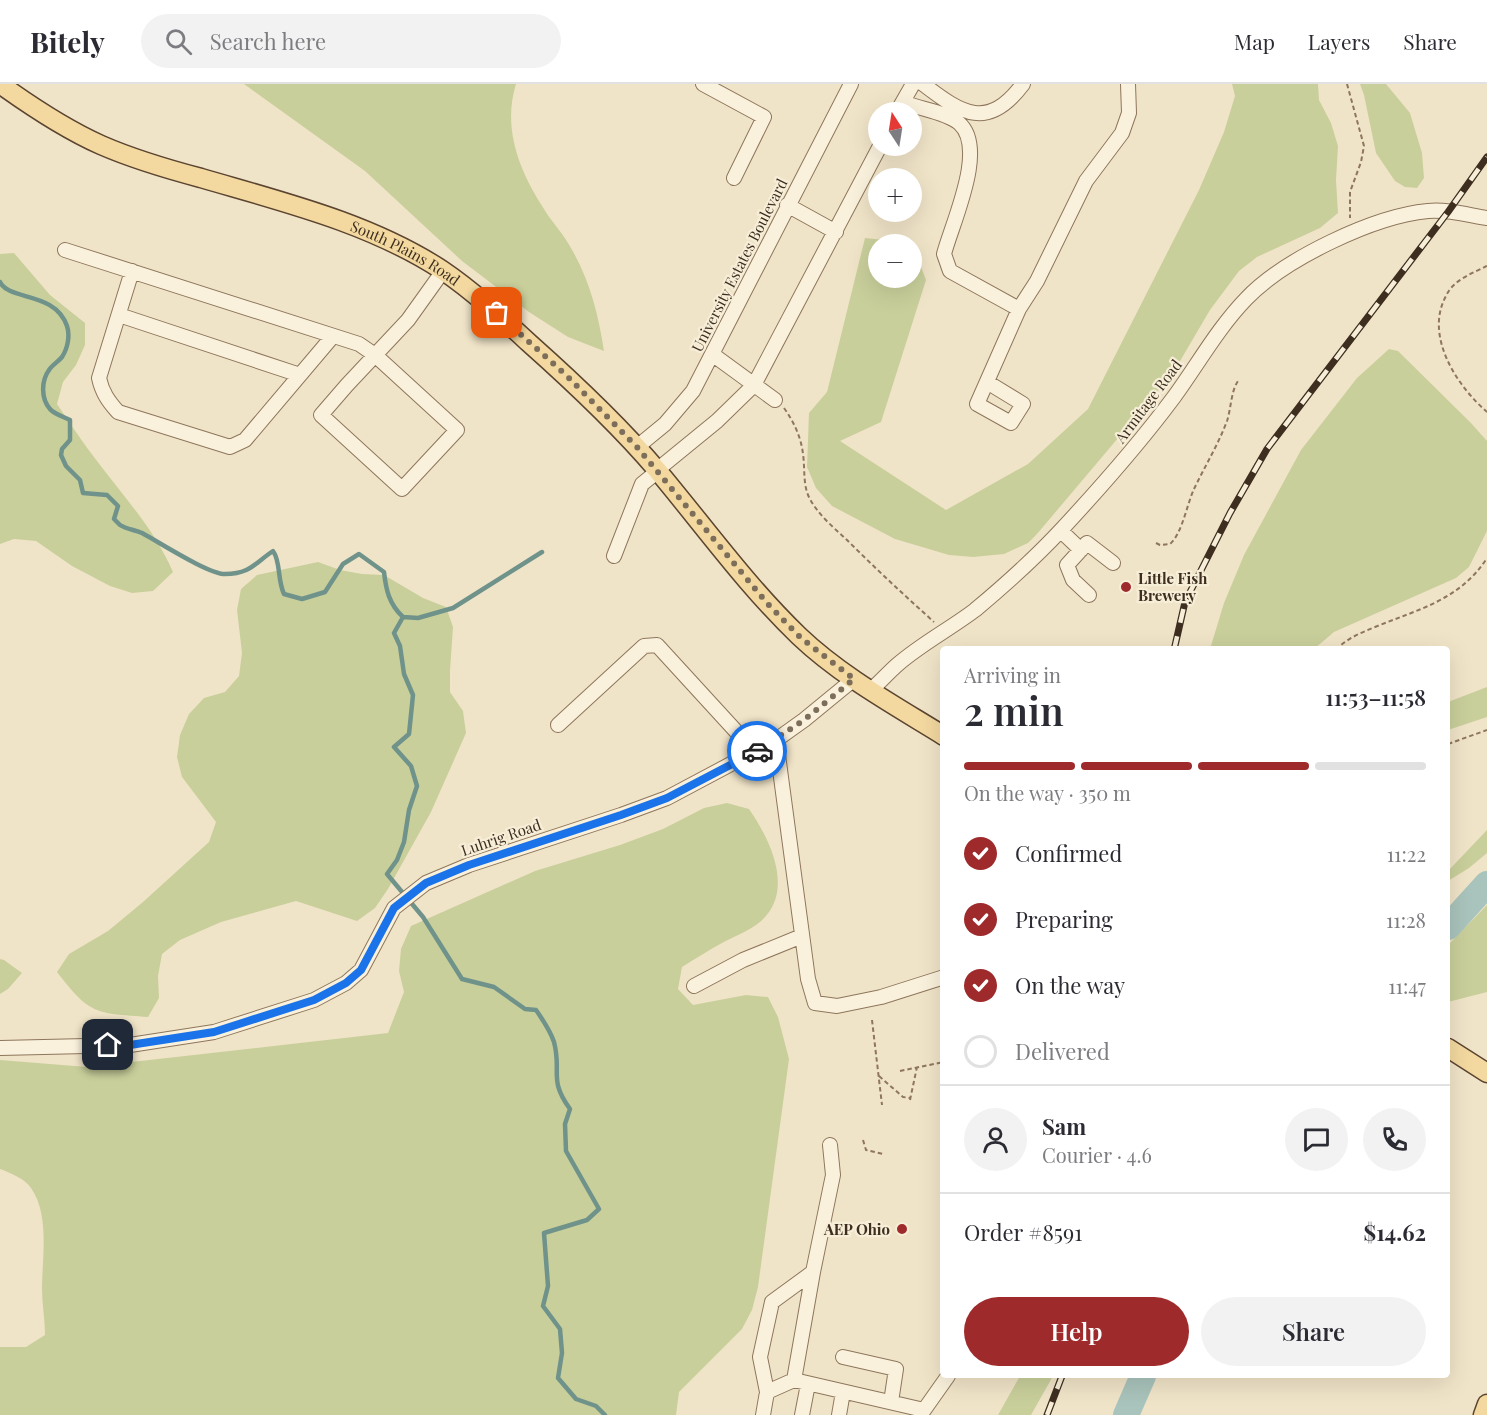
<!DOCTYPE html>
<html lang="en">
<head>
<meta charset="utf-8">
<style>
	:root { --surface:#fff; --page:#f2f2f3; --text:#2b2b33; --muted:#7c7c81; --line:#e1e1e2; --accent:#9e2a2b }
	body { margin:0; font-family:"Playfair Display",serif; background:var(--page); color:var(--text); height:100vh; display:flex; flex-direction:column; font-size:22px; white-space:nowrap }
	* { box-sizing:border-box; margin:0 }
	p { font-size:20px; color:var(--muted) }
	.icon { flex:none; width:33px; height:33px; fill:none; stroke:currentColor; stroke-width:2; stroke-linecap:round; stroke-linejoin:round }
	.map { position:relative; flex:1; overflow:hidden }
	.details { position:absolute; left:940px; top:562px; width:510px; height:732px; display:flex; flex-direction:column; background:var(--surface); border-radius:6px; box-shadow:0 6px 24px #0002 }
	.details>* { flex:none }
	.needle { width:39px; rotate:348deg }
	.controls { position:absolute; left:868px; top:18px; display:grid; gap:12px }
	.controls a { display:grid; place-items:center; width:54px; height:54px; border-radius:50%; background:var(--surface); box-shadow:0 6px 24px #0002; font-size:30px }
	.pin { position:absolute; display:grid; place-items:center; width:51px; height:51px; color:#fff; margin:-26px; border-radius:12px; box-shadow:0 3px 9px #0006 }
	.courier { position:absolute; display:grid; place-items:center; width:60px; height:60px; margin:-30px; border:4px solid #1a73e8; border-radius:50%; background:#fff; color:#222; box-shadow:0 2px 8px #0007 }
	.summary em { font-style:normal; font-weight:600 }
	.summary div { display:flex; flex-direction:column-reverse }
	.summary { display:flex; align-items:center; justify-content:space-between; height:102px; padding:0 24px }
	h1 { font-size:39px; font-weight:600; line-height:45px }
	.bar { display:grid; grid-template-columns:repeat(4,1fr); gap:9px 6px; align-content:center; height:72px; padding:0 24px }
	.bar i { height:8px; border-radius:4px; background:var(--line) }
	.bar .active { background:var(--accent) }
	.bar p { grid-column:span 4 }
	.line { display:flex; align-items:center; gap:15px; padding:0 24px; border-top:2px solid var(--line) }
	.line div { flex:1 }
	.round { display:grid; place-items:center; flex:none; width:63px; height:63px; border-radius:32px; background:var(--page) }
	ol { padding:0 24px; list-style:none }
	li { display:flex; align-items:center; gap:18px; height:66px }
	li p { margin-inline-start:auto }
	li .icon { padding:6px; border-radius:50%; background:var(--accent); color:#fff; stroke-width:4 }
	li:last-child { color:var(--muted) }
	li i { width:33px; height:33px; border:3px solid var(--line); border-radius:50% }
	.action { display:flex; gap:12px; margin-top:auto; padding:12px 24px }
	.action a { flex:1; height:69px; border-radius:36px; background:var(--accent); color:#fff; font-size:24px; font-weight:600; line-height:69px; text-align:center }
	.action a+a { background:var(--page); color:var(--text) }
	header { display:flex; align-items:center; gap:36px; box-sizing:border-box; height:84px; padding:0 30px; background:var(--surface); border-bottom:2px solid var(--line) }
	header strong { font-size:28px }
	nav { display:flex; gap:33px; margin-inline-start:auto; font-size:21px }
	.search { width:420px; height:54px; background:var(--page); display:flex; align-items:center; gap:15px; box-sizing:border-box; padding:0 21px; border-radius:33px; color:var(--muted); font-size:22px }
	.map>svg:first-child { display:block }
	.green { fill:#c9cf9b; fill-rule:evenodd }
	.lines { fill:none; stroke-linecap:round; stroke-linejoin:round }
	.stream { stroke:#6f938a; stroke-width:4.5 }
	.river { stroke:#a9c4bc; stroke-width:26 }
	.minor-casing { stroke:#8d765c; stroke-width:16 }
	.major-casing { stroke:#5b4430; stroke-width:21 }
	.path { stroke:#8d765c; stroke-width:2; stroke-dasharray:4.5 3; stroke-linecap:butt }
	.minor { stroke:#faf1dc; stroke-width:14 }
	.major { stroke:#f3d9a0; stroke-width:18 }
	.rail-casing { stroke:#3d2e20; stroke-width:7 }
	.rail { stroke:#f7eed8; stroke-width:4.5; stroke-dasharray:14; stroke-linecap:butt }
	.done { stroke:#7c6e5b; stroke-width:6; stroke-dasharray:0 10.8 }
	.route { stroke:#1a73e8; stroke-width:8 }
	.poi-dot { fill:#9e2a2b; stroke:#f7eed8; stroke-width:2 }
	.labels { text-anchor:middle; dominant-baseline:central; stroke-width:4.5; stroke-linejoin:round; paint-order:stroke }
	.street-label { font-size:15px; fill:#3d2e20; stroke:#f7eed8 }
	.poi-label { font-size:15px; font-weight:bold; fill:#3d2e20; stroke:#f7eed8; text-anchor:start }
</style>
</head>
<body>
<header>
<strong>Bitely</strong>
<div class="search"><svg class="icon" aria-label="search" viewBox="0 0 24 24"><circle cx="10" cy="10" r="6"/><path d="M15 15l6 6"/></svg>Search here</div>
<nav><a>Map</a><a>Layers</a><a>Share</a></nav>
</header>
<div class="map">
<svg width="1487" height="1331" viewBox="0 0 1487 1331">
	<rect width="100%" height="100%" fill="#f0e4c8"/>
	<path class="green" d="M 244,0 L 516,0 C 502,45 520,88 544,125 C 551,137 561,147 568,159 C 589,193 598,228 604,267 L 568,253 L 529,228 L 462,177 L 365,87 Z
		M 1232,0 L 1318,0 L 1319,16 L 1331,39 L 1338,62 L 1336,96 L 1338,129 L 1320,144 L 1257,173 L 1239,187 L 1210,226 L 1173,289 L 1037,450 L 1028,459 L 1004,470 L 973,473 L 949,471 L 895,455 L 832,422 L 816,404 L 807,383 L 809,329 L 827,308 L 865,154 L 912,159 L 926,196 L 881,338 L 840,357 L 946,426 L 1028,380 L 1088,325 L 1199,106 L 1224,48 L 1235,12 ZM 879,160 L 912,160 L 912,194 L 879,194 Z
		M 1360,0 L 1386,0 L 1410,29 L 1422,69 L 1424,94 L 1417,104 L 1405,103 L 1395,97 L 1376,69 L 1364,11 Z
		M 14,169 L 50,211 L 85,239 L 85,261 L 76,281 L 63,298 L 57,320 C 70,339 83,359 97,377 C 124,413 155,446 173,488 L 153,507 L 132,509 L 110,502 L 72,482 L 36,457 L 14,455 L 0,460 L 0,170 Z
		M 1389,265 L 1398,267 L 1471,339 L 1487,357 L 1487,447 L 1469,483 L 1456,494 L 1334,548 L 1314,565 L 1210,565 L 1224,519 L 1244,471 L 1301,366 L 1357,294 Z
		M 318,478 L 340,486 L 362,490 L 384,491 L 423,514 L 446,523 L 453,543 L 450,587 L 450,608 L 463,627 L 466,649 L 431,728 L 388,805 L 375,824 L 357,837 L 296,817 L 221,838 L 180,856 L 162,870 L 158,892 L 159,914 L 148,933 C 95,929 90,931 57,888 L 69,870 L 108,847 L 143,818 L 209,758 L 216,738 L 182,693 L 177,673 L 180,651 L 189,630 L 204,614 L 225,608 L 239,592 L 242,569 L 237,526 L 241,505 L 257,491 Z
		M 1487,603 L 1487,633 L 1448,646 L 1448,618 Z
		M 727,719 L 749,725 C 772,758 797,812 756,841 C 746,848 733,853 722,859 C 709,866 695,875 682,883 L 678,905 L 693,921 L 746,911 L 768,913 L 778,933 L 789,975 L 758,1203 L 752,1226 L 742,1245 L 679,1308 L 676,1331 L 0,1331 L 0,1263 L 26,1263 L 45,1251 C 45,1236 42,1220 42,1205 C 42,1174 50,1131 31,1104 C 25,1095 11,1089 0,1085 L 0,976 L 87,983 L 388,949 L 404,908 L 399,887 L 401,865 L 411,842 L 535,787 L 620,761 L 663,745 L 704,724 Z
		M 1487,746 L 1487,769 L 1469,784 L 1448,797 L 1448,787 Z
		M 1487,821 L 1487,908 L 1448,918 L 1448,861 Z
		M 0,875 L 4,876 L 22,889 L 8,905 L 0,910 Z
		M 1020,1292 L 1053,1292 L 1031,1331 L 998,1331 Z"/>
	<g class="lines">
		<path class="stream" d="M 0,198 C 9,217 55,207 67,242 C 70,251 68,264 62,273 C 58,278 52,281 49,286 C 41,297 41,315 50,325 C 54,330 64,333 70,336 L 70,356 L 62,365 L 61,371 L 66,382 L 80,396 L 83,409 L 107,411 L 118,422 L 114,435 C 116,437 118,439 120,441 C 126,445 135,446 142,449 C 159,458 208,490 225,490 C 250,490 255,479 273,467 C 281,478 277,495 284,510 L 302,515 L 325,508 L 343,480 L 359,470 L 384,488 C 386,506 389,520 403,533 L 394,549 L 400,562 L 404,590 L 413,611 L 409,650 L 394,663 L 411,682 L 417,702 L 409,726 L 404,758 L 397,776 L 387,790 L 423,833 L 462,895 L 494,903 L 525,925 L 536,926 C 543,936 550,946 554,958 C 562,988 548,995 570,1025 L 565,1040 L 566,1067 L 599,1125 L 587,1136 L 544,1149 L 548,1202 L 543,1222 L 560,1245 L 562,1269 L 558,1294 L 576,1315 L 596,1322 L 605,1331
			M 403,533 L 418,534 L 453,524 L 542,468"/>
		<path class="river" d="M 1448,843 L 1487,800
			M 1126,1331 L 1143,1292"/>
		<defs>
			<path id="minor" d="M 703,0 L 764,33 L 734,94
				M 923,0 C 962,30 988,47 1023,0
				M 903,18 C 919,25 946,28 959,39 C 988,64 952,139 944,170 L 950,187 L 1019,225
				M 897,28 L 913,0
				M 787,121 L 836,148
				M 65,166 L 359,260 L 375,271 L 457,346 L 402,405 L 321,331 L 347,301 L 408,236 L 443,187
				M 132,187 L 99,294 C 102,308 108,317 118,328 L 230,363 L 245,356 L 333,252
				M 119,231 L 300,291
				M 712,270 L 775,316
				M 987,298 L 1023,320 L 1011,339 L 977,320 L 1019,225 L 1037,197 L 1086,97 L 1122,49 L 1129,29 L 1128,0
				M 637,363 L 665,340 L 693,307 L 851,0
				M 657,386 L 717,337 L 754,301 L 880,62
				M 1061,447 L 1081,466
				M 614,472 L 642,400 L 658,387
				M 1089,511 L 1073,496 L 1067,481 L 1087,459 L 1113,479
				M 871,606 C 880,598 888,589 897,581 C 921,560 950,545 975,526 C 1005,501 1035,474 1062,445 C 1101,403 1139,360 1174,313 C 1198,280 1218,244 1246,215 C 1284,175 1374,132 1428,127 C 1447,125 1468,131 1487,134
				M 558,641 L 644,562 L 657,561 L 755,668
				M 776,656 L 808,895 L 815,919 L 837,922 L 881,913 L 944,893
				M 694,902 L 743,876 L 802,852
				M 0,964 L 130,961 L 214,948 L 314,916 L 346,899 L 361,886 L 394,824 L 426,799 L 469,781 L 621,731 L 667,714 L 776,656 L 804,636 L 854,595
				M 830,1061 L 833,1091 L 813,1188 L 794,1296 L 924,1326 L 948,1292
				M 843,1273 L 896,1285 L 891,1318
				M 767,1308 L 760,1273 L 772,1218 L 813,1188
				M 763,1331 L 767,1308 L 794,1296
				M 802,1331 L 808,1300
				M 839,1331 L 843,1308"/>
			<g id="major">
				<path id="s1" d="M 0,0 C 32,23 65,45 101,61 C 133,75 167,85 201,94 C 283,118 370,139 442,186 C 473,207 501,233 528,258 C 573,298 618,340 657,386 C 704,442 746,501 799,552 C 841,592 894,621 944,652"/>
				<path d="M 1448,964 L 1487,989"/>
				<path d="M 1483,1331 L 1487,1320"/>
			</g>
		</defs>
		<use href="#minor" class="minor-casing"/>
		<use href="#major" class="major-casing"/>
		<path class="path" d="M 1347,0 L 1364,62 L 1361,78 L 1350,108 L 1350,134
			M 1487,182 C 1473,189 1453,196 1446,212 C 1424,252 1457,302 1487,328
			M 784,324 C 794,338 801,353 803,370 C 805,384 803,398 808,411 C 816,429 833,443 847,456 C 875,484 904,511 934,538
			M 1156,459 L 1160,461 L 1170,460 C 1182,450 1187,420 1194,405 C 1205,382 1218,361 1227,337 C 1231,325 1231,307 1238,297
			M 1336,566 C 1347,554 1361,549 1375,543 C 1419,525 1460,516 1487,474
			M 1448,660 L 1487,646
			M 872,936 L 882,1021
			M 900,987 L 944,978
			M 879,992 L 903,1013 L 910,1014
			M 910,1016 L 917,983
			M 863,1056 L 866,1066 L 883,1070"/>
		<use href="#minor" class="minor"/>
		<use href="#major" class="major"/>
		<defs>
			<path id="rail" d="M 1174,566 L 1185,518 L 1230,429 L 1267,365 L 1448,128 L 1487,73
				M 1047,1331 L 1062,1292"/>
		</defs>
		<use href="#rail" class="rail-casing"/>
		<use href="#rail" class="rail"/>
	</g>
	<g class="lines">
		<path class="done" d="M 497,229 L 567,292 L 637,363 L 767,519 L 801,554 L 854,595 L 804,636 L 757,667"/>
		<path class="route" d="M 108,961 L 130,961 L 214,948 L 314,916 L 346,899 L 361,886 L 394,824 L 426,799 L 469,781 L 621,731 L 667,714 L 757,667"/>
	</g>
	<g class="poi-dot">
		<circle cx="1126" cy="503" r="6"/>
		<circle cx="902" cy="1145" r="6"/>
	</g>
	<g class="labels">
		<g class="street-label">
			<text stroke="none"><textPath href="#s1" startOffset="442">South Plains Road</textPath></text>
			<text transform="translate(739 181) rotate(-63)">University Estates Boulevard</text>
			<text transform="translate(1148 317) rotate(-53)">Armitage Road</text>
			<text transform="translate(501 753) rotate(-19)">Luhrig Road</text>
		</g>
		<g class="poi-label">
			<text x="1138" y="494">Little Fish<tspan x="1138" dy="17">Brewery</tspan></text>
			<text x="890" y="1145" text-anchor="end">AEP Ohio</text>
		</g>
	</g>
</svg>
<div class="controls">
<a><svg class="needle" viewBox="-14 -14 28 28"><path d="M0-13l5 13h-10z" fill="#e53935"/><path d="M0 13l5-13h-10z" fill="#7c7c81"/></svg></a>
<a>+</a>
<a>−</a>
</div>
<div class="pin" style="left:497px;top:229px;background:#ea580c"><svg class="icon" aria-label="bag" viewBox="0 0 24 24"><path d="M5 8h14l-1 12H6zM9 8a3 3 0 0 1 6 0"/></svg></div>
<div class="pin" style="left:108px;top:961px;background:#1f2937"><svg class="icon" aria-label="home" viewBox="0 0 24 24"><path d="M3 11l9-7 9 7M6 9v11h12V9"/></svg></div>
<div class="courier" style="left:757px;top:667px"><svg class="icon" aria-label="car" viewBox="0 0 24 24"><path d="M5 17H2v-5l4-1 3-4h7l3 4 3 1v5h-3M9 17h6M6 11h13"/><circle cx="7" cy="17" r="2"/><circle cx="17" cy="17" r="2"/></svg></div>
<section class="details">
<div class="summary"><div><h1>2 min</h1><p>Arriving in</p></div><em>11:53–11:58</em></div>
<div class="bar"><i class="active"></i><i class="active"></i><i class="active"></i><i></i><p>On the way · 350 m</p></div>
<ol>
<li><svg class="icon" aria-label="check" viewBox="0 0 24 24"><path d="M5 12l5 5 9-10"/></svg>Confirmed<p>11:22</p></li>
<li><svg class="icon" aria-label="check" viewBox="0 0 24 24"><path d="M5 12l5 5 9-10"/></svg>Preparing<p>11:28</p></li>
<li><svg class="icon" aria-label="check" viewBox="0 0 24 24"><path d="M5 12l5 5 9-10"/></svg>On the way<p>11:47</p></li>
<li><i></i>Delivered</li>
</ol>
<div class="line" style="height:108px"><a class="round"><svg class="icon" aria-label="person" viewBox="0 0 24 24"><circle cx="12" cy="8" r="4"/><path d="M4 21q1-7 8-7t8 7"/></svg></a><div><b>Sam</b><p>Courier · 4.6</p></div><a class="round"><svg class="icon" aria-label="chat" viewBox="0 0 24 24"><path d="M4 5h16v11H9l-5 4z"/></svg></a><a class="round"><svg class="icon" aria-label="phone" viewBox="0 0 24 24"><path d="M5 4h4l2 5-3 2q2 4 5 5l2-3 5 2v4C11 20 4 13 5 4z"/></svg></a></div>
<div class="line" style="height:78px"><div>Order #8591</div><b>$14.62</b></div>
<div class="action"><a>Help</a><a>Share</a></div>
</section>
</div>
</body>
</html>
